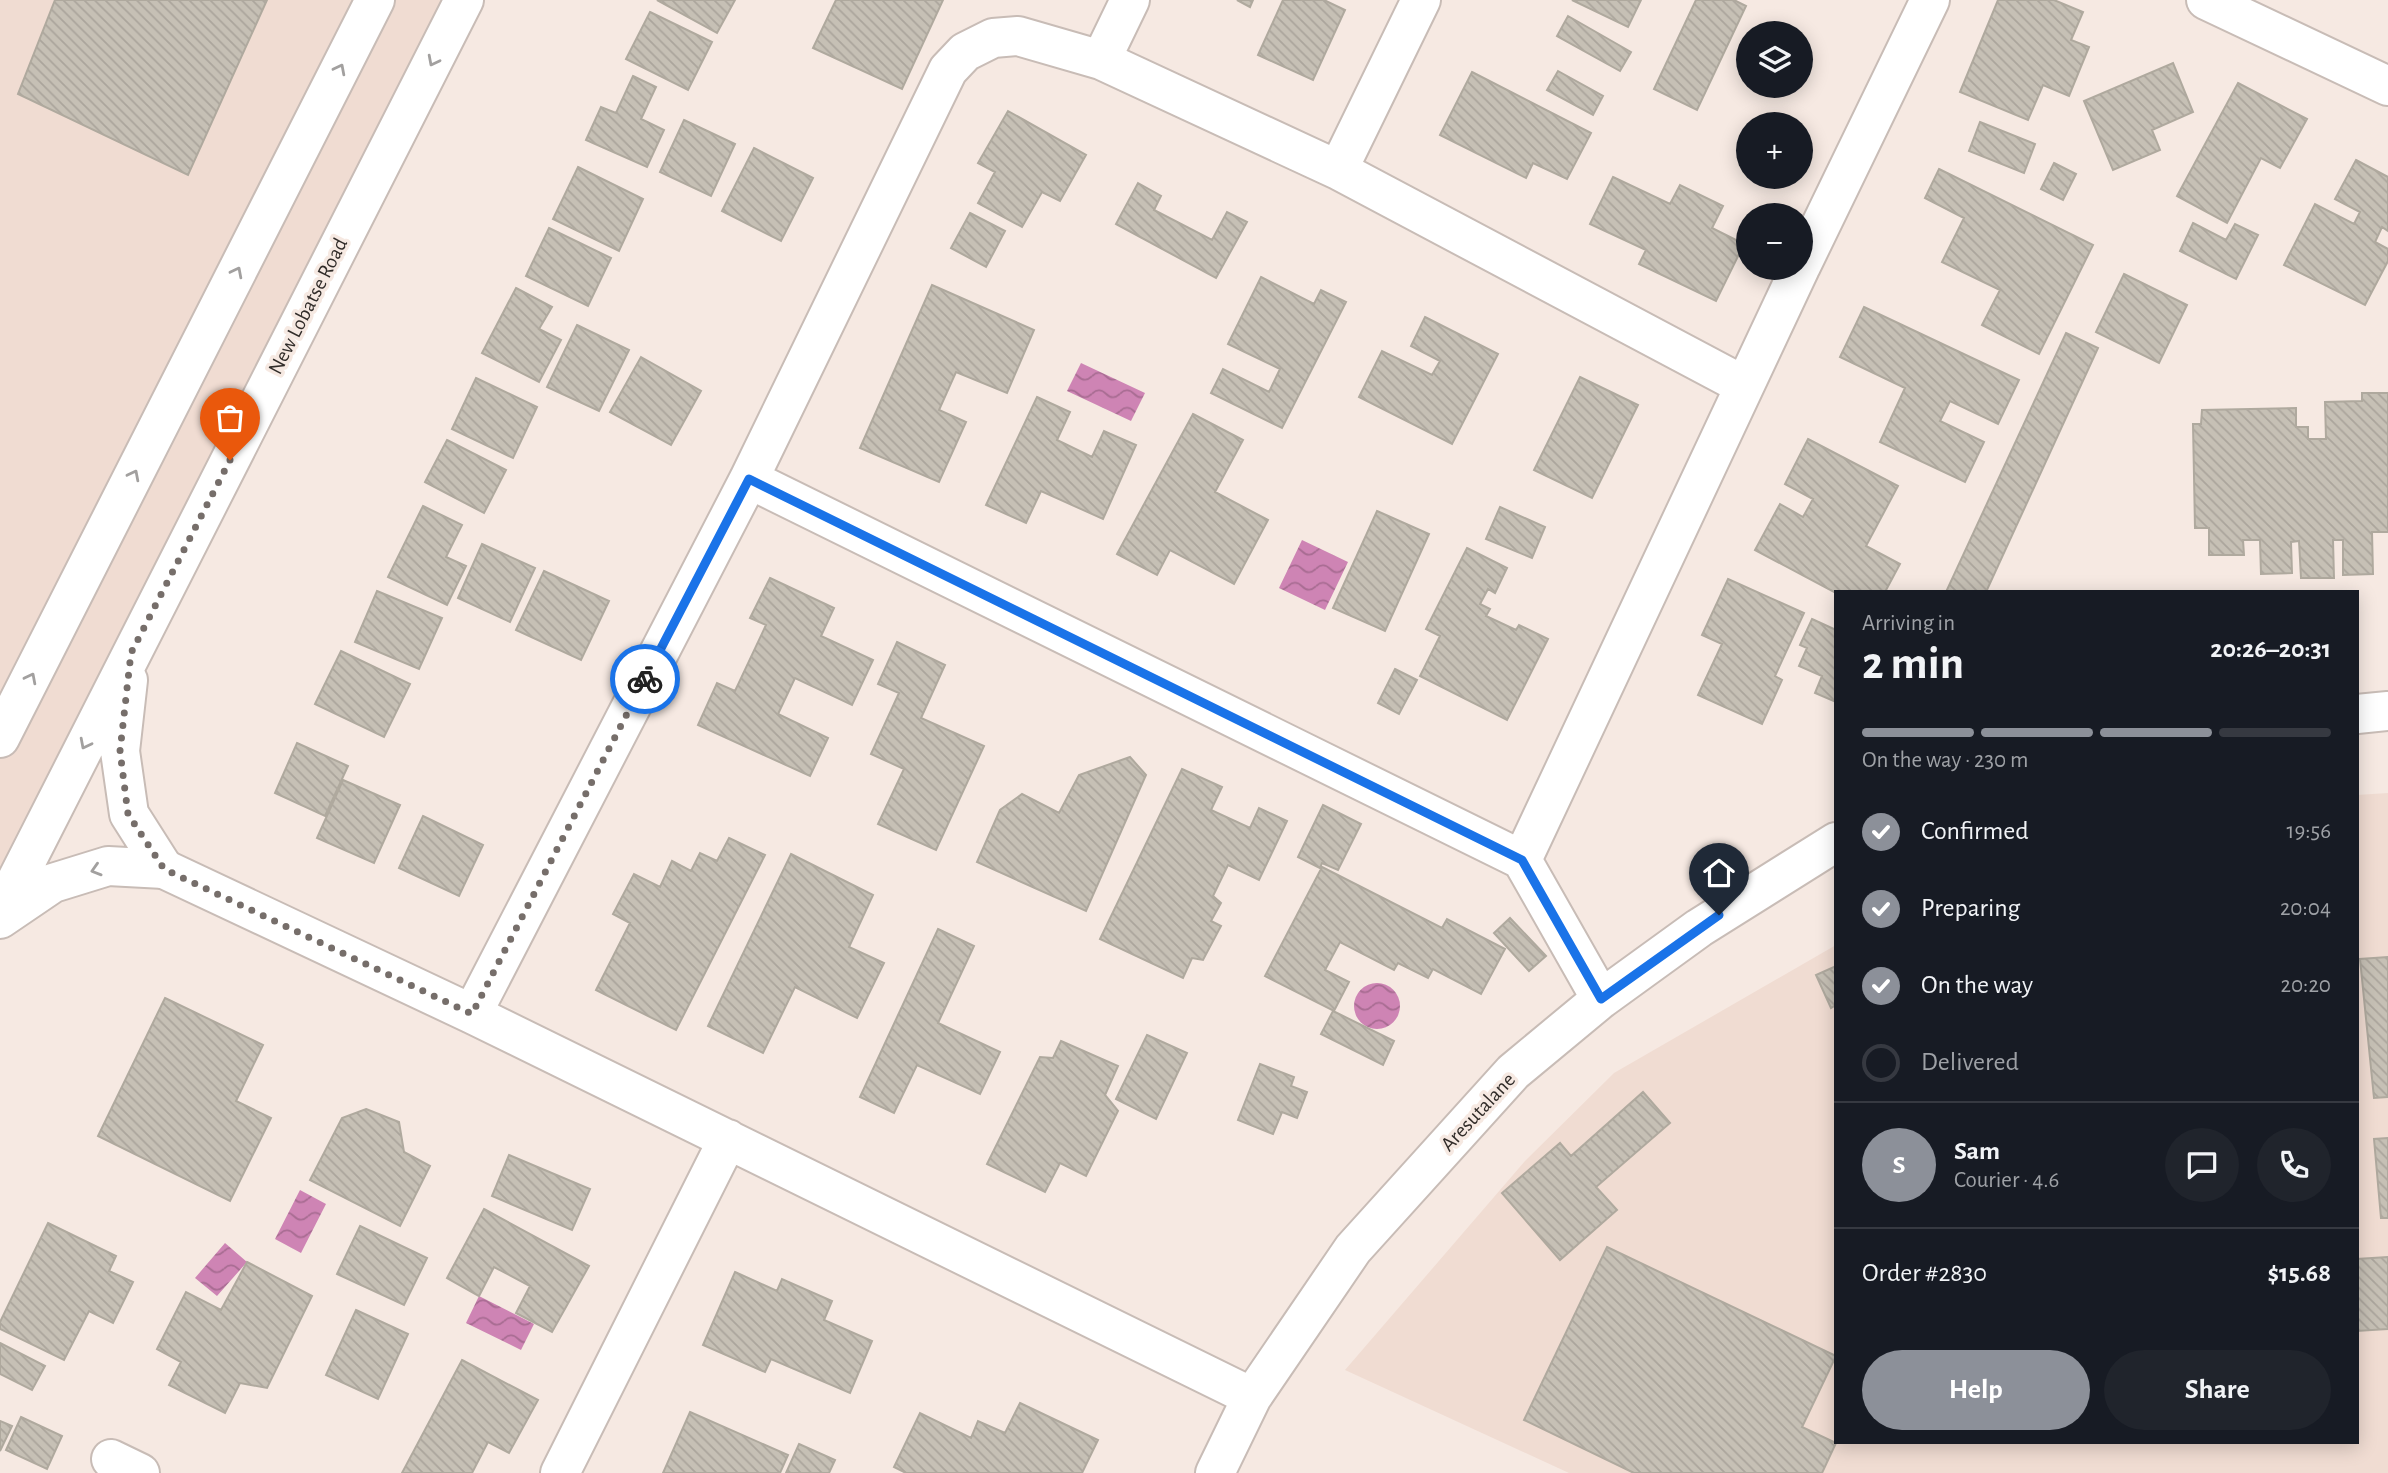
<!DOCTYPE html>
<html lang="en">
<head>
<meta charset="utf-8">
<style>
	:root { --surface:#171b24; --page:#20242c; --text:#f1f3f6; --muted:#9ea1a6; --line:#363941; --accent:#8c9099 }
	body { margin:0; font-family:"Alegreya Sans",sans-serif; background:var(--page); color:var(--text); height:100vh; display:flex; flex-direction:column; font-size:26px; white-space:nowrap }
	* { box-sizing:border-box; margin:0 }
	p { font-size:23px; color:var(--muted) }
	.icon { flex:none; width:38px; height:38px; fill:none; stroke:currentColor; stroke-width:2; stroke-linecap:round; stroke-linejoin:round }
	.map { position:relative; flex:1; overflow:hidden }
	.drawer { position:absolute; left:1834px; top:590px; width:525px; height:854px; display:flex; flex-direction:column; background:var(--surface); border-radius:0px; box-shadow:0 4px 18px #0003 }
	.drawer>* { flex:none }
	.fabs { position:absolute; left:1736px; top:21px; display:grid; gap:14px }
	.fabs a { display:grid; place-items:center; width:77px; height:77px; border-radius:50%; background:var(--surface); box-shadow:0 4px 18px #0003; font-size:35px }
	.pin { position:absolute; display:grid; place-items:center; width:60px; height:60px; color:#fff; margin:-72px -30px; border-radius:50% 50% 50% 0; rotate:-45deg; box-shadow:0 0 7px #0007 }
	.pin .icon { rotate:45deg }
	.courier { position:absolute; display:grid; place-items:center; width:70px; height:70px; margin:-35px; border:5px solid #1a73e8; border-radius:50%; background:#fff; color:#222; box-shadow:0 2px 9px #0007 }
	.head em { font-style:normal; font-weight:700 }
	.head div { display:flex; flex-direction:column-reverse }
	.head { display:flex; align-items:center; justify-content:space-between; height:119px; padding:0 28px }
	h1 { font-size:46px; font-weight:700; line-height:52px }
	.bar { display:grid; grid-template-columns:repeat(4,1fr); gap:10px 7px; align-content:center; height:84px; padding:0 28px }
	.bar i { height:9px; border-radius:5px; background:var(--line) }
	.bar .current { background:var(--accent) }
	.bar p { grid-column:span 4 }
	.line { display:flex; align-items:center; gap:18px; padding:0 28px; border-top:2px solid var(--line) }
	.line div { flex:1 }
	.round { display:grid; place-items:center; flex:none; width:74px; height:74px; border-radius:37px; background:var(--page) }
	ol { padding:0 28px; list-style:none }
	li { display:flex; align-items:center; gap:21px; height:77px }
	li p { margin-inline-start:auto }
	li .icon { padding:7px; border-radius:50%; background:var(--accent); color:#fff; stroke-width:4 }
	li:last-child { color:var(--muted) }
	li i { width:38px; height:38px; border:4px solid var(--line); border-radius:50% }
	.action { display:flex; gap:14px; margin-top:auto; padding:14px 28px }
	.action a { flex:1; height:80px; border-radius:42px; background:var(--accent); color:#fff; font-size:28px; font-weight:700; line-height:80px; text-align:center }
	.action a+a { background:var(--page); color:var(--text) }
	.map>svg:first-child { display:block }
	.built { fill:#f0dcd2 }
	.water { fill:url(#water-waves) }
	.building { fill:url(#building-back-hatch); stroke:#afa99e; stroke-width:2 }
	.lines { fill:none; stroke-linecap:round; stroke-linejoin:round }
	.minor-casing { stroke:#c8bcb6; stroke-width:42 }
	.primary-casing { stroke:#c8bcb6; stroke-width:42 }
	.minor { stroke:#fff; stroke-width:38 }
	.primary { stroke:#fff; stroke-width:38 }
	.oneway { stroke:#a2a09f }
	.done { stroke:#766e6a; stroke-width:7; stroke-dasharray:0 12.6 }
	.route { stroke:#1a73e8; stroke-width:9 }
	.labels { text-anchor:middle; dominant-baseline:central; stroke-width:7; stroke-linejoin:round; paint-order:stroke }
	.street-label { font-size:21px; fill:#312c29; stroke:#f6e9e2 }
</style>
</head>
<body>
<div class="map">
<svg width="2388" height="1473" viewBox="0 0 2388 1473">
	<defs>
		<pattern id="water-waves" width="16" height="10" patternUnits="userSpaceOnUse" patternTransform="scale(1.75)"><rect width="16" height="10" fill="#ce84b4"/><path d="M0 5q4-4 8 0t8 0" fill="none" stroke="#a86c92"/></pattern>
		<pattern id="building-back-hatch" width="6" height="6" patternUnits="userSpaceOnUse" patternTransform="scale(1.75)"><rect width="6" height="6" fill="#c6c0b5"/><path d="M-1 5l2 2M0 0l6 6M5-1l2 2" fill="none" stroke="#aba59c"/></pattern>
	</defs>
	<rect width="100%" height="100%" fill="#f6e9e2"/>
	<path class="built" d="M 0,0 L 461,0 L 0,877 Z
		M 2388,793 L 2388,1473 L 1569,1473 L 1345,1370 L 1525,1161 L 1614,1073 L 1836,945 L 1836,1442 L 2357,1442 L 2357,795 Z"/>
	<path class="water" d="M 1081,363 L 1145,393 L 1131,421 L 1067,391 Z
		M 1302,540 L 1348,562 L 1325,610 L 1279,588 Z
		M1354 1006a23 23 0 1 1 46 0a23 23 0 1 1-46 0Z
		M 300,1190 L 326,1204 L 301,1253 L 275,1239 Z
		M 225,1243 L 247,1262 L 217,1296 L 195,1278 Z
		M 479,1296 L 534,1324 L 521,1350 L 466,1323 Z"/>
	<path class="building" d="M 55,0 L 267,0 L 188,175 L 18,94 Z
		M 657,0 L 735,0 L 717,33 Z
		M 836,0 L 943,0 L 902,89 L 813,48 Z
		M 1237,0 L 1253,0 L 1250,7 Z
		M 1283,0 L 1324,0 L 1345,10 L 1313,80 L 1258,55 Z
		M 1572,0 L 1641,0 L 1628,27 Z
		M 1696,0 L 1734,0 L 1746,6 L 1697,110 L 1654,89 Z
		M 1998,0 L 2054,0 L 2083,12 L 2071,40 L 2089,47 L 2069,96 L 2043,85 L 2028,120 L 1960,92 Z
		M 650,12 L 712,42 L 688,90 L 626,59 Z
		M 1568,16 L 1631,52 L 1620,71 L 1557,36 Z
		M 2173,63 L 2193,112 L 2152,130 L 2160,150 L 2113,170 L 2084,101 Z
		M 1558,71 L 1603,96 L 1593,115 L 1547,90 Z
		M 1472,72 L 1591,133 L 1567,179 L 1533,163 L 1526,178 L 1440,135 Z
		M 633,76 L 656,87 L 641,119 L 664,130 L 647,167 L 586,140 L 601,107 L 616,113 Z
		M 2238,83 L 2307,119 L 2280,168 L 2261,158 L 2227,223 L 2177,196 Z
		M 1008,111 L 1086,155 L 1060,201 L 1042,192 L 1022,227 L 978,203 L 995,172 L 978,163 Z
		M 684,120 L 735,144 L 711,196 L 660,172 Z
		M 1980,122 L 2035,144 L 2024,173 L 1969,151 Z
		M 754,148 L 813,178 L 781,241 L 722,211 Z
		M 2356,160 L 2388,177 L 2388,231 L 2382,227 L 2375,242 L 2388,249 L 2388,261 L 2365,305 L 2284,265 L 2315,204 L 2354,224 L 2360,212 L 2335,199 Z
		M 2054,163 L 2076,174 L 2063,200 L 2041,189 Z
		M 578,167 L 643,199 L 619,251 L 553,219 Z
		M 1939,169 L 2093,245 L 2039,354 L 1982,325 L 2000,290 L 1942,262 L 1964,218 L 1925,198 Z
		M 1613,177 L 1670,204 L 1680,185 L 1723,206 L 1712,228 L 1744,244 L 1716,301 L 1639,264 L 1646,250 L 1590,224 Z
		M 1138,183 L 1161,196 L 1154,210 L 1212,240 L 1227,212 L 1247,222 L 1216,278 L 1116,224 Z
		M 970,213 L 1005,231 L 986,267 L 951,248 Z
		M 2193,223 L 2226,240 L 2235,224 L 2258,235 L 2236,279 L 2180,251 Z
		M 549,228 L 611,258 L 588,306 L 526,276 Z
		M 2124,274 L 2187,305 L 2159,363 L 2096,332 Z
		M 1261,277 L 1314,304 L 1321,290 L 1346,302 L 1282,428 L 1211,393 L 1223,369 L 1269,392 L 1280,369 L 1228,344 Z
		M 932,285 L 1034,330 L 1007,393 L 956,372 L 939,410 L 966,422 L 939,482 L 860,448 Z
		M 516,288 L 552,307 L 539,329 L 561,340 L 539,382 L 482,353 Z
		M 1864,307 L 2019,380 L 1998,424 L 1950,401 L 1940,421 L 1984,442 L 1965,482 L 1880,442 L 1905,388 L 1840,357 Z
		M 1425,317 L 1498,354 L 1452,444 L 1359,397 L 1382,351 L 1432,375 L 1440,361 L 1411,346 Z
		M 577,325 L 629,350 L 599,411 L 547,387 Z
		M 2066,333 L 2098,348 L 1986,592 L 1946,592 Z
		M 641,357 L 701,391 L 671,445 L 610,412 Z
		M 1580,377 L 1638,405 L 1592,498 L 1534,470 Z
		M 476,378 L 537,407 L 513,458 L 452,429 Z
		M 2362,393 L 2388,393 L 2388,532 L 2372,532 L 2373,574 L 2343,575 L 2343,540 L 2333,540 L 2334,578 L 2301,578 L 2299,541 L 2291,542 L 2292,573 L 2261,574 L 2260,540 L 2243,540 L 2244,555 L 2209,555 L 2209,528 L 2195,528 L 2193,424 L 2201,424 L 2202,410 L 2296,408 L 2296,427 L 2308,427 L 2308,439 L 2326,439 L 2325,402 L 2362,401 Z
		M 1037,397 L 1070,412 L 1057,440 L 1092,457 L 1104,431 L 1136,445 L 1103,519 L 1041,491 L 1026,523 L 986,505 Z
		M 1193,414 L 1243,440 L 1215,492 L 1268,520 L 1234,584 L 1170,550 L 1157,575 L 1117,554 Z
		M 1808,439 L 1898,486 L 1866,546 L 1900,564 L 1885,592 L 1836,593 L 1755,550 L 1780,504 L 1803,517 L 1813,499 L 1785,484 Z
		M 447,440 L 506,470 L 484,513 L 425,482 Z
		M 423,506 L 462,525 L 446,557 L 466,566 L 447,605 L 388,577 Z
		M 1500,507 L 1545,527 L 1532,558 L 1486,539 Z
		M 1377,511 L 1429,534 L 1385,631 L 1333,608 Z
		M 482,544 L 535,568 L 510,622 L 458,598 Z
		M 1467,548 L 1507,568 L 1495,593 L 1488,589 L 1480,604 L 1490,609 L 1486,616 L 1516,630 L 1519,625 L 1548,639 L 1507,720 L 1420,676 L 1440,636 L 1426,629 Z
		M 544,571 L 609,601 L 581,660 L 516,630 Z
		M 770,578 L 834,608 L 821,636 L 873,660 L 852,705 L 795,678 L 778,714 L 828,738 L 810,776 L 698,725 L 717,683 L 735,691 L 766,625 L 750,618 Z
		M 1728,579 L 1804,613 L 1775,676 L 1782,680 L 1762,724 L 1698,695 L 1722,644 L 1702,635 Z
		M 377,591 L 442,618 L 419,669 L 355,642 Z
		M 1812,619 L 1836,630 L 1836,702 L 1815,693 L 1822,676 L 1799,666 L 1807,648 L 1800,645 Z
		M 897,642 L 945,665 L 921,718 L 984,746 L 936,850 L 878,824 L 904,769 L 871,754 L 899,693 L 878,684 Z
		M 341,651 L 410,684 L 384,737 L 315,704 Z
		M 1395,669 L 1417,680 L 1399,714 L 1378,703 Z
		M 297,743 L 348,766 L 325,816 L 275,793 Z
		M 1130,757 L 1146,775 L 1086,911 L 977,862 L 1000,810 L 1022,794 L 1059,813 L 1079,775 Z
		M 1182,769 L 1222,787 L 1211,810 L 1250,828 L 1259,808 L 1287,821 L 1259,880 L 1228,865 L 1213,896 L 1221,903 L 1211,921 L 1221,926 L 1203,960 L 1192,958 L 1183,978 L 1100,939 Z
		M 343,780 L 400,805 L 374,863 L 317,838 Z
		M 1323,805 L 1361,824 L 1338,870 L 1322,863 L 1320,868 L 1298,857 Z
		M 423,816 L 483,845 L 459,896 L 399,868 Z
		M 729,838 L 765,855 L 676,1030 L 596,990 L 630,923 L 613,914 L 634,874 L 660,887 L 672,861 L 691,871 L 700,853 L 717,861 Z
		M 791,854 L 873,895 L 849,947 L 884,963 L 857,1018 L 795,987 L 763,1053 L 708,1026 Z
		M 1322,867 L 1442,928 L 1447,919 L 1505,949 L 1481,994 L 1433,969 L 1428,978 L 1398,963 L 1394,970 L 1340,942 L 1325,970 L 1349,982 L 1334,1011 L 1265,976 Z
		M 1510,918 L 1546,956 L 1529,971 L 1494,933 Z
		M 938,929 L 974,946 L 938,1023 L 1000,1052 L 980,1094 L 917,1065 L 894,1113 L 860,1097 Z
		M 2388,957 L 2388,1097 L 2374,1098 L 2360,959 Z
		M 1836,966 L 1836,1005 L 1831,1008 L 1816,975 Z
		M 165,998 L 263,1045 L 236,1101 L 271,1118 L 230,1201 L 98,1136 Z
		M 1333,1011 L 1394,1041 L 1383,1065 L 1321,1034 Z
		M 1147,1035 L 1187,1053 L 1156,1119 L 1116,1099 Z
		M 1061,1041 L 1118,1066 L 1105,1095 L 1118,1111 L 1086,1176 L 1060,1163 L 1045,1192 L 987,1164 L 1040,1057 L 1053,1058 Z
		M 1260,1064 L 1294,1077 L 1291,1086 L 1307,1092 L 1297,1118 L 1282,1112 L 1273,1134 L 1238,1120 Z
		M 1643,1092 L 1670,1123 L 1596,1187 L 1617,1210 L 1560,1260 L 1502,1193 L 1560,1143 L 1571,1156 Z
		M 366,1109 L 399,1122 L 404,1152 L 430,1166 L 400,1226 L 310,1180 L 342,1118 Z
		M 2388,1138 L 2388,1218 L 2381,1218 L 2374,1139 Z
		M 509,1155 L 590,1189 L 572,1230 L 492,1196 Z
		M 484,1209 L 589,1266 L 552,1332 L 516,1313 L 530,1286 L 494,1267 L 479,1296 L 447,1278 Z
		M 48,1223 L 116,1256 L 109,1271 L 133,1282 L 113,1323 L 89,1311 L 64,1360 L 0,1329 L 0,1322 Z
		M 360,1226 L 427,1258 L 404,1305 L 337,1274 Z
		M 1607,1247 L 1836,1356 L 1802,1427 L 1836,1443 L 1822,1473 L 1634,1473 L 1524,1420 Z
		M 2388,1257 L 2388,1329 L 2357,1331 L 2357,1259 Z
		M 247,1262 L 312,1296 L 267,1388 L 240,1383 L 225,1413 L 169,1385 L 181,1362 L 157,1349 L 186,1292 L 221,1310 Z
		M 735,1272 L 777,1291 L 782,1279 L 832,1301 L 824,1320 L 872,1341 L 850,1393 L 771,1359 L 765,1372 L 703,1345 Z
		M 356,1310 L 408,1334 L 378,1399 L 326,1375 Z
		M 0,1343 L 45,1366 L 32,1390 L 0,1374 Z
		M 462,1360 L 538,1400 L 509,1453 L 488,1442 L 472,1473 L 402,1473 Z
		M 1020,1403 L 1098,1440 L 1082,1473 L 906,1473 L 894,1467 L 920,1413 L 971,1438 L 978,1421 L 1005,1433 Z
		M 690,1412 L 788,1455 L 780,1473 L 663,1473 Z
		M 21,1417 L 62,1436 L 47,1469 L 6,1450 Z
		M 0,1421 L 12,1426 L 0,1451 Z
		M 799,1444 L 835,1460 L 829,1473 L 786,1473 Z"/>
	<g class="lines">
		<defs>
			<path id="minor" d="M 2206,0 L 2388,86
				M 1101,60 L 1130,0
				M 1338,170 L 1421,0
				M 1801,266 L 1930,0
				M 749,479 L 1522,860 L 1601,999
				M 2357,714 L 2388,711
				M 1522,860 L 1800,268
				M 164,869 L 472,1014 L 1252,1397
				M 472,1014 L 749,479 L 948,70 L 965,52 L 993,38 L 1018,36 L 1101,60 L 1338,170 L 1743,385
				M 111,1459 L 140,1473
				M 560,1473 L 728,1139
				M 1215,1473 L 1252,1397 L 1353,1249 L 1513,1072 L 1601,999 L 1699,928 L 1836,842"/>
			<path id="primary" d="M 128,680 L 120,751 L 129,814 L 164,869
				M 0,738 L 375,0
				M 0,913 L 464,0
				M 0,919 L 53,883 L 108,866 L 164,869"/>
		</defs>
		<use href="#minor" class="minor-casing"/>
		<use href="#primary" class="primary-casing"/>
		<use href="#minor" class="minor"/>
		<use href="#primary" class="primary"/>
	</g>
	<defs><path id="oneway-chevron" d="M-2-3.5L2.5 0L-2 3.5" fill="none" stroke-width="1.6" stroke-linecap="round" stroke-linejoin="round" transform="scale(1.75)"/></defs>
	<g class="oneway">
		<use href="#oneway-chevron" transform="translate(433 61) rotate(117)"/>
		<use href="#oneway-chevron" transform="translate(340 69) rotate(-63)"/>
		<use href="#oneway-chevron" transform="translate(237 272) rotate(-63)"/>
		<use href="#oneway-chevron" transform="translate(134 475) rotate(-63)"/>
		<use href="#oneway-chevron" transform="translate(31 678) rotate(-63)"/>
		<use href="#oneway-chevron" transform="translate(85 744) rotate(117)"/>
		<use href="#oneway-chevron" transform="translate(96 870) rotate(163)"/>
	</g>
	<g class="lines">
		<path class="done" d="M 230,460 L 131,653 L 120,751 L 128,814 L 164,869 L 472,1014 L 645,679"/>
		<path class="route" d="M 645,679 L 749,479 L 1522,860 L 1601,999 L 1719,915"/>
	</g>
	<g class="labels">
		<g class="street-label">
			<text transform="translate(308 306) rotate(-63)">New Lobatse Road</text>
			<text transform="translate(1478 1112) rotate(-47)">Aresutalane</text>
		</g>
	</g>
</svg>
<div class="fabs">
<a><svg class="icon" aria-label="layers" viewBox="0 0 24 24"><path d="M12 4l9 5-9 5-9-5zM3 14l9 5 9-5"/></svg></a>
<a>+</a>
<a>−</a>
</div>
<div class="pin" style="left:230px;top:460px;background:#ea580c"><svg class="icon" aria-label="bag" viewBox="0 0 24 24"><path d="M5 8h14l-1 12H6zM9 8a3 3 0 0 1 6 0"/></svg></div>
<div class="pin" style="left:1719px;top:915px;background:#1f2937"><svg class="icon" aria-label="home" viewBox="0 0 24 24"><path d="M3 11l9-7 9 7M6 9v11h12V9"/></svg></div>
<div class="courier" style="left:645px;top:679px"><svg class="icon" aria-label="bike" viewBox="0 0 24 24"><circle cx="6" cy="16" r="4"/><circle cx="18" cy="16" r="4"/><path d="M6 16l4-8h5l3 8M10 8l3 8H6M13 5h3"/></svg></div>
<section class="drawer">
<div class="head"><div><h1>2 min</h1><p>Arriving in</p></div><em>20:26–20:31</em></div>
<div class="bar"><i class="current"></i><i class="current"></i><i class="current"></i><i></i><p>On the way · 230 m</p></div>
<ol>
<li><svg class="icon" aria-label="check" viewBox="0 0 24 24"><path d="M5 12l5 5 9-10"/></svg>Confirmed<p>19:56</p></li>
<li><svg class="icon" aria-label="check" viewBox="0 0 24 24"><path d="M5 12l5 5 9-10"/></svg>Preparing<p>20:04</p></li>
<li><svg class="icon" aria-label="check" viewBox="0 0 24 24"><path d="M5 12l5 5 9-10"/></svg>On the way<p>20:20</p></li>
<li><i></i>Delivered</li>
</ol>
<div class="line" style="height:126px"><b class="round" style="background:var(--accent);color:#fff">S</b><div><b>Sam</b><p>Courier · 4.6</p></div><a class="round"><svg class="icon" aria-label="chat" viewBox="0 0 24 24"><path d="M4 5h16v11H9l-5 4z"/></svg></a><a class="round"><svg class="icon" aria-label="phone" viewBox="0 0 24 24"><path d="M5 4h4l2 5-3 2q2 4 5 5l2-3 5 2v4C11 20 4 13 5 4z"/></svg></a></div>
<div class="line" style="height:91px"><div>Order #2830</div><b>$15.68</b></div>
<div class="action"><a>Help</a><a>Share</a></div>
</section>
</div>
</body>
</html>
